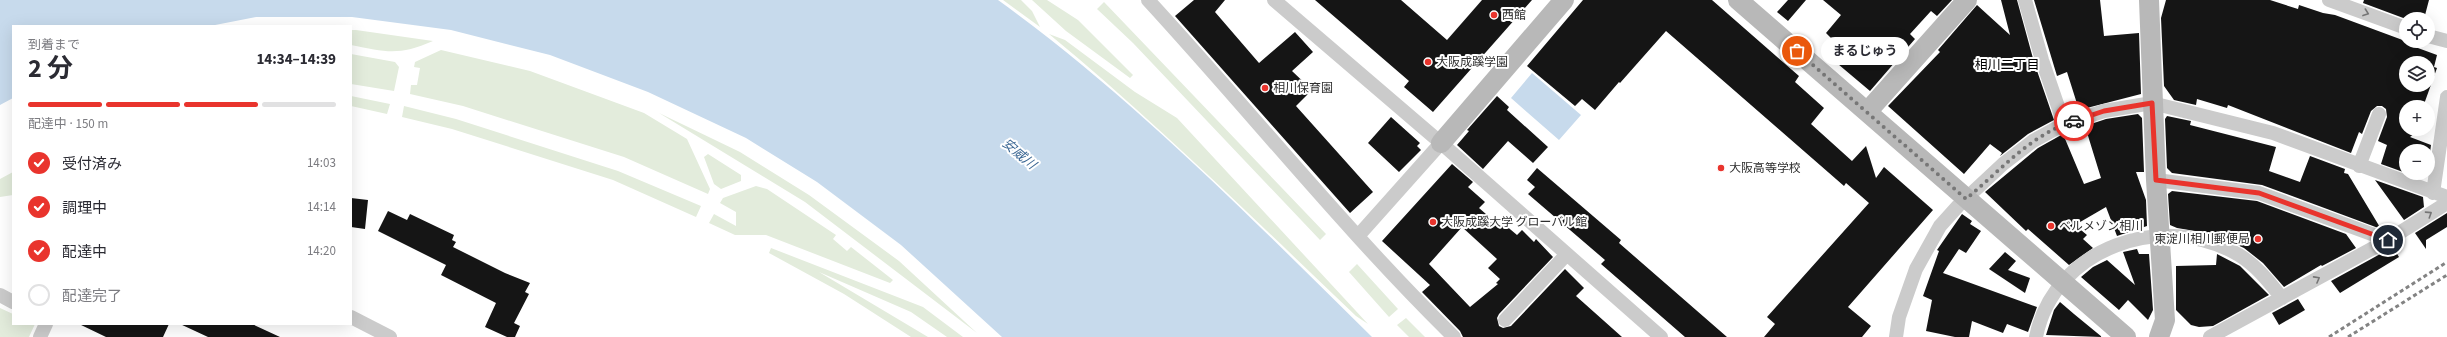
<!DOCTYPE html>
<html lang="ja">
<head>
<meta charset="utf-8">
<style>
	:root { --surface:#fff; --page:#f7f7f7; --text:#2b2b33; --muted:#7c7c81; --line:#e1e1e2; --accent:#e9342d }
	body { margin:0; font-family:"Source Sans 3","Noto Sans JP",sans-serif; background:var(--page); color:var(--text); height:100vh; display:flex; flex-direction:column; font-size:15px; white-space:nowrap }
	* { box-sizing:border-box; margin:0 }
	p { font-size:13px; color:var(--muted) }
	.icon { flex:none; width:22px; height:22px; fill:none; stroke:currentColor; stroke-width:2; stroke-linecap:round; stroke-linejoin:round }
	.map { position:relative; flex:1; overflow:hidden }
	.side { position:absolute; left:12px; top:25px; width:340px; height:300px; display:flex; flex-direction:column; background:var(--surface); border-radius:0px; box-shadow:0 4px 16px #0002 }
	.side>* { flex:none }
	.controls { position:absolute; left:2399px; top:12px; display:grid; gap:8px }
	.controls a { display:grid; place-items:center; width:36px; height:36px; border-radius:50%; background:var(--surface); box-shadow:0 4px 16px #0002; font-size:20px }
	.pin { position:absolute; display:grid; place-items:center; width:34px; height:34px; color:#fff; margin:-17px; border:2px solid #fff; border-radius:50%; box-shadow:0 1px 4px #0007 }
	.courier { position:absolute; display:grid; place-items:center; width:40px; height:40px; margin:-20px; border:3px solid #e9342d; border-radius:50%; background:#fff; color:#222; box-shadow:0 1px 5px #0007 }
	.bubble { position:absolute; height:28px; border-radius:14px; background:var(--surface); box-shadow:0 4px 16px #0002; font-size:13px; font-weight:700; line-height:28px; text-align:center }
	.head em { font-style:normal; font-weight:700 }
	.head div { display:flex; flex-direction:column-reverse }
	.head { display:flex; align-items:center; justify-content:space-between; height:68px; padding:0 16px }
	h1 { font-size:26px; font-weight:700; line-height:30px }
	.bar { display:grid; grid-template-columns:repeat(4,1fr); gap:6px 4px; align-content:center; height:48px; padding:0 16px }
	.bar i { height:5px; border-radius:3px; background:var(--line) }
	.bar .selected { background:var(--accent) }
	.bar p { grid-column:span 4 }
	ol { padding:0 16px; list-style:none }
	li { display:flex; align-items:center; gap:12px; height:44px }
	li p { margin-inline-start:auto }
	li .icon { padding:4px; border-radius:50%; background:var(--accent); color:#fff; stroke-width:4 }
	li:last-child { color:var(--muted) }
	li i { width:22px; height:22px; border:2px solid var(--line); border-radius:50% }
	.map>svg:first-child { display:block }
	.green { fill:#e3ecdc }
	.water { fill:#c7daec }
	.building { fill:#151515; fill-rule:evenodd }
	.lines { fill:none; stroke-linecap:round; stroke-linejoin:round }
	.street { stroke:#cbcbcb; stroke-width:14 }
	.secondary { stroke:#b8b8b8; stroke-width:20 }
	.rail { stroke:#838383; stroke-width:3; stroke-dasharray:4 3; stroke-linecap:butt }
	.oneway { stroke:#757575 }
	.done { stroke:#777; stroke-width:4; stroke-dasharray:0 7.2 }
	.route { stroke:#e9342d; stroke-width:5 }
	.poi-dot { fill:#e9342d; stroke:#fff; stroke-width:1.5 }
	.labels { text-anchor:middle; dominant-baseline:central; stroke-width:4; stroke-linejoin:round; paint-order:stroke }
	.poi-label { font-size:12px; fill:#2e2e2e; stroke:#fff; text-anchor:start }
	.neighbourhood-label { font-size:13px; fill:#000; stroke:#fff }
	.water-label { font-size:13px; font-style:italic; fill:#3a6693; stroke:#fff }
</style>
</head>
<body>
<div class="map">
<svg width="2447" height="337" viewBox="0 0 2447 337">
	<rect width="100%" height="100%" fill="#fff"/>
	<path class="green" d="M 1003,0 L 1021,0 L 1032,11 L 1040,27 Z
		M 1032,0 L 1047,0 L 1078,20 L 1133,75 L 1130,78 L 1066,31 Z
		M 1104,2 L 1326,234 L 1320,240 L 1133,43 L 1097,9 Z
		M 351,30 L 356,30 L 433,41 C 399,56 386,52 351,45 Z
		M 1049,34 L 1065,40 L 1135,92 L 1177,118 L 1368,324 L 1356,316 C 1255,220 1156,122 1049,34 Z
		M 441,50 L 530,71 L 644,113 L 687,139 L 710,189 L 708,194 L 624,157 L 463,106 L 410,94 L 411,85 L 417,85 L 420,68 L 414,67 L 415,62 Z
		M 351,54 L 395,62 L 399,67 L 394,91 L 351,84 Z
		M 351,96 L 390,104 L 387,114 L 351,106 Z
		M 404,106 L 456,119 L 618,171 L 701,206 L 696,217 L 613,180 L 452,129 L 402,117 Z
		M 659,113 L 740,152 L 809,195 L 899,261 L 977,333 L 805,202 Z
		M 708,154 L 741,175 L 741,181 L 721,189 L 714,184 L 704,157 Z
		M 13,172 L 13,195 L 0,197 L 0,179 Z
		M 756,186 L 767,189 L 836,235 L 833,239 L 847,251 L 851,247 L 893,280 L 890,283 L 766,235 L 735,235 L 709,223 L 714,214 L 736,226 L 736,212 L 720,203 L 723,198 Z
		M 771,248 L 923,307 L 963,337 L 947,337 L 911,312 L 819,272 L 928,337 L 911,337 L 844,294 L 769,253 Z
		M 1357,264 L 1398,309 L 1389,317 L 1349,272 Z
		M 0,308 L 13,314 L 13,324 L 35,324 L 29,337 L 0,337 Z
		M 1406,318 L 1425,337 L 1409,337 L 1397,325 Z"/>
	<path class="water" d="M 0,0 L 998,0 C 1134,98 1253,220 1372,337 L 1002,337 L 901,245 L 817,182 L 746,138 L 648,92 L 550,55 L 451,30 L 352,17 L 256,17 L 210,26 L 13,26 L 13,98 L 0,105 Z
		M 1532,73 L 1581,115 L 1559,140 L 1511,98 Z"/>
	<path class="building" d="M 1194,0 L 1225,0 L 1215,12 L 1259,63 L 1295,32 L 1313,52 L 1292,71 L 1312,90 L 1296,106 L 1373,192 L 1350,213 L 1175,16 Z
		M 1315,0 L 1401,0 L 1447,40 L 1482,0 L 1532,0 L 1433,112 L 1404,87 L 1409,81 Z
		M 1583,0 L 1712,0 L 1799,76 L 1795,82 L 1824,108 L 1811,124 L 1852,161 L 1866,146 L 1876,178 L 1884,167 L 1933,210 L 1848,307 L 1871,326 L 1862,337 L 1764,337 L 1775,324 L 1767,317 L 1869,203 L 1846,183 L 1844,186 L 1666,31 L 1620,83 L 1619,82 L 1595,110 L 1582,99 L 1575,106 L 1527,66 Z
		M 1788,0 L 1806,0 L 1788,21 L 1777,12 Z
		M 1823,0 L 1952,0 L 1937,16 L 1931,11 L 1910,34 L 1915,39 L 1870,91 L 1832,59 L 1836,55 L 1825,45 L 1831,38 L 1826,33 L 1841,15 Z
		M 2001,0 L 2017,0 L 2034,62 L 2054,120 L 2028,134 L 2000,156 L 2002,153 L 1990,144 L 1964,174 L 1888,106 L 1940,52 L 1938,50 L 1977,5 L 2010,35 Z
		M 2034,0 L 2100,0 L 2104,36 L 2139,33 L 2141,94 L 2079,110 L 2067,72 L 2057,76 Z
		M 2166,0 L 2270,0 L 2298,9 L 2299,5 L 2323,13 L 2335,15 L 2408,42 L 2407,44 L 2437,55 L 2434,67 L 2437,68 L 2423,107 L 2406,107 L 2406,129 L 2420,129 L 2410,137 L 2431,145 L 2428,168 L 2428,151 L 2406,151 L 2406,173 L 2381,164 L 2387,145 L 2378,141 L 2387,117 L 2386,109 L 2382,106 L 2377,106 L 2371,111 L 2362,134 L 2359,132 L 2351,153 L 2228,105 L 2227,108 L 2197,99 L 2196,105 L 2174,100 L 2164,86 L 2161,18 ZM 2406,63 L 2428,63 L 2428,85 L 2406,85 Z
		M 2364,0 L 2429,0 L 2424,19 L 2418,15 L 2416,19 L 2406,19 L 2363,3 Z
		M 1497,96 L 1509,107 L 1507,110 L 1548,147 L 1533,163 L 1508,141 L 1483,169 L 1457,145 L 1469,131 L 1467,130 Z
		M 2138,114 L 2142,118 L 2144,172 L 2136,172 L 2146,200 L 2147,226 L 2117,236 L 2106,207 L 2075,225 L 2087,235 L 2083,239 L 2093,248 L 2069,265 L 2028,229 L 2026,231 L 1985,192 L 2038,148 L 2063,134 L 2084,184 L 2101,178 L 2085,126 L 2106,119 Z
		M 2167,116 L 2191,121 L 2190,125 L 2276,147 L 2269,171 L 2300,182 L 2310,156 L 2345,169 L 2344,173 L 2348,174 L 2381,229 L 2262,185 L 2172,173 L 2167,168 L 2165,119 Z
		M 1391,117 L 1420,143 L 1417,146 L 1421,150 L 1399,172 L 1368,143 Z
		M 1452,164 L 1473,182 L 1468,187 L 1485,202 L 1479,208 L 1501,227 L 1504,224 L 1517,235 L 1522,230 L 1534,242 L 1536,239 L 1553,257 L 1499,314 L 1497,318 L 1499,326 L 1503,328 L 1511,326 L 1565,269 L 1584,288 L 1576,296 L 1622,337 L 1463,337 L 1460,331 L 1422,292 L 1430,285 L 1382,241 ZM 1462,227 L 1497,259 L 1488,268 L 1500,279 L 1496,283 L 1498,284 L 1470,307 L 1429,264 Z
		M 1537,168 L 1621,240 L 1619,243 L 1727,337 L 1685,337 L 1601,264 L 1605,260 L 1528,194 L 1535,187 L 1527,180 Z
		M 2375,180 L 2423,197 L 2424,207 L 2404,220 Z
		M 2172,191 L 2257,201 L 2346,234 L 2356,248 L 2322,266 L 2321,265 L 2284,287 L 2263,263 L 2244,248 L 2213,234 L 2177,228 L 2170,225 L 2168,194 Z
		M 351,198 L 368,200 L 365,229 L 351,227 Z
		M 388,211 L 407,220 L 410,214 L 454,235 L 452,240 L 456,242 L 453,247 L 505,273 L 530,283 L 525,292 L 529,294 L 514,323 L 520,326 L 515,337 L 507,337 L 485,327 L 496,303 L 441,275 L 446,265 L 378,231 Z
		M 2447,213 L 2447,227 L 2426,240 L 2426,249 L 2415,233 Z
		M 1962,214 L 1972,221 L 1970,224 L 1981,231 L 1966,253 L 1959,249 L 1943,273 L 2037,307 L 2028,332 L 2007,324 L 2003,333 L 1972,321 L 1969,337 L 1955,337 L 1926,331 L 1932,300 L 1923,296 L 1939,251 L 1937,250 Z
		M 2393,247 L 2399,257 L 2340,293 L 2331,281 Z
		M 2137,249 L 2139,254 L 2149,254 L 2153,310 L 2148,320 L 2128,300 L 2119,310 L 2081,277 L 2093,267 L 2107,260 L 2135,285 L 2123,252 Z
		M 2005,252 L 2016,261 L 2008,270 L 2030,278 L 2025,293 L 1989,269 Z
		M 2217,254 L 2240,266 L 2269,295 L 2213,326 L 2199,327 L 2191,325 L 2176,310 L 2176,266 L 2216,265 Z
		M 2298,299 L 2305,310 L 2279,325 L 2272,313 Z
		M 2060,302 L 2074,314 L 2102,337 L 2046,335 L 2054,310 Z
		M 79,324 L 169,324 L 163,337 L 106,337 Z
		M 180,324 L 252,324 L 280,337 L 208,337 Z"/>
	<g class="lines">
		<path class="street" d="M 1148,0 C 1251,112 1346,231 1454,337
			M 1274,0 L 1441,143 L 1661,337
			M 2025,0 L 2042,60 L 2064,124
			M 2329,0 L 2406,28
			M 2428,36 L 2447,41
			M 2359,166 L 2379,114
			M 2156,180 L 2259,193 L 2388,240
			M 2433,193 L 2447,97
			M 1358,236 L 1441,143
			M 0,295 L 13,302
			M 351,317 L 390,337
			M 1505,320 L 1567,254
			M 40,337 L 46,324
			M 1896,337 L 1899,317 L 1916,269 L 1940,226 L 1958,206 L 2003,164 L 2033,141 L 2064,124 L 2104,111 L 2152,103 L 2273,133 L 2447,197
			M 2036,337 C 2054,247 2164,210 2239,255 C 2257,266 2269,282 2282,298
			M 2210,337 L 2388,240 L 2447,203"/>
		<path class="secondary" d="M 1738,0 L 2126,337
			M 2149,0 L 2156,180 L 2165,320 L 2159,337
			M 1867,112 L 1967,0
			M 1441,143 L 1564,0"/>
		<path class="rail" d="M 2329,337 L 2447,262
			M 2348,337 L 2447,275"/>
	</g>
	<defs><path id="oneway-chevron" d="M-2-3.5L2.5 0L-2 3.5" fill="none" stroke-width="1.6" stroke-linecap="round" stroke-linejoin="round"/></defs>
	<g class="oneway">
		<use href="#oneway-chevron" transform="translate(2366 13) rotate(20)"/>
		<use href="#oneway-chevron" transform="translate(2429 214) rotate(-33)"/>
		<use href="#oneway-chevron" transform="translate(2317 279) rotate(-29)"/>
	</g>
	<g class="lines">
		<path class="done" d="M 1797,51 L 1966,199 C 2001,170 2030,135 2074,121"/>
		<path class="route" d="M 2074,121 L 2104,111 L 2152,103 L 2156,180 L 2259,193 L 2388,240"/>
	</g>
	<g class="poi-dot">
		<circle cx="1494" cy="15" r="4"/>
		<circle cx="1428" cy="62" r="4"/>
		<circle cx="1265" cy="88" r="4"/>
		<circle cx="1721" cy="168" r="4"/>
		<circle cx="1433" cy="222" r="4"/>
		<circle cx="2051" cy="226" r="4"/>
		<circle cx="2258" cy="239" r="4"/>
	</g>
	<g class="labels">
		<g class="poi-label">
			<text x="1502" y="15">西館</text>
			<text x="1436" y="62">大阪成蹊学園</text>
			<text x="1273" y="88">相川保育園</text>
			<text x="1729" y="168">大阪高等学校</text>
			<text x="1441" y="222">大阪成蹊大学 グローバル館</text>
			<text x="2059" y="226">ベルメゾン相川</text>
			<text x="2250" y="239" text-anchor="end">東淀川相川郵便局</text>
		</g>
		<g class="neighbourhood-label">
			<text x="2007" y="65">相川二丁目</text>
		</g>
		<g class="water-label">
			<text transform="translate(1019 154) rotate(40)">安威川</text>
		</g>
	</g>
</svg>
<div class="controls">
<a><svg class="icon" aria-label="locate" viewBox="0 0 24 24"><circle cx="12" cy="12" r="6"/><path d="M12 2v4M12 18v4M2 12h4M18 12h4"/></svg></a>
<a><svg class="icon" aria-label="layers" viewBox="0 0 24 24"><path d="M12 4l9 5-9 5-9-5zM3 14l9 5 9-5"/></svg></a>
<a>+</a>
<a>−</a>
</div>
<div class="pin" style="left:1797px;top:51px;background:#ea580c"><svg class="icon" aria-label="bag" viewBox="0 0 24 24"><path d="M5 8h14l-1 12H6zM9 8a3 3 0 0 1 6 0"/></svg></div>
<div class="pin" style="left:2388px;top:240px;background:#1f2937"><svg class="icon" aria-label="home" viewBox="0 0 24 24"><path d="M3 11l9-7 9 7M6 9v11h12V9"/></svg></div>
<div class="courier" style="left:2074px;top:121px"><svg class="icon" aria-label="car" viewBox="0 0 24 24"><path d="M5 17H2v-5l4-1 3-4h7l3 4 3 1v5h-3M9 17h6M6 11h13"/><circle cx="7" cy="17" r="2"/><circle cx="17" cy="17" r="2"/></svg></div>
<div class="bubble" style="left:1821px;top:37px;width:88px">まるじゅう</div>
<section class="side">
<div class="head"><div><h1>2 分</h1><p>到着まで</p></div><em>14:34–14:39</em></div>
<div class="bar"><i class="selected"></i><i class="selected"></i><i class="selected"></i><i></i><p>配達中 · 150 m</p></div>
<ol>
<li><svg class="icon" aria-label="check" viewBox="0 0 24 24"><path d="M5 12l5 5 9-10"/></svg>受付済み<p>14:03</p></li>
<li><svg class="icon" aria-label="check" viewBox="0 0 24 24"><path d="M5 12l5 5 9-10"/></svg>調理中<p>14:14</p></li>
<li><svg class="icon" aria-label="check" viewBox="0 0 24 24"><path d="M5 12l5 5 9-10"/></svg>配達中<p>14:20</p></li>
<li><i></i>配達完了</li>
</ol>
</section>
</div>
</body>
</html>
